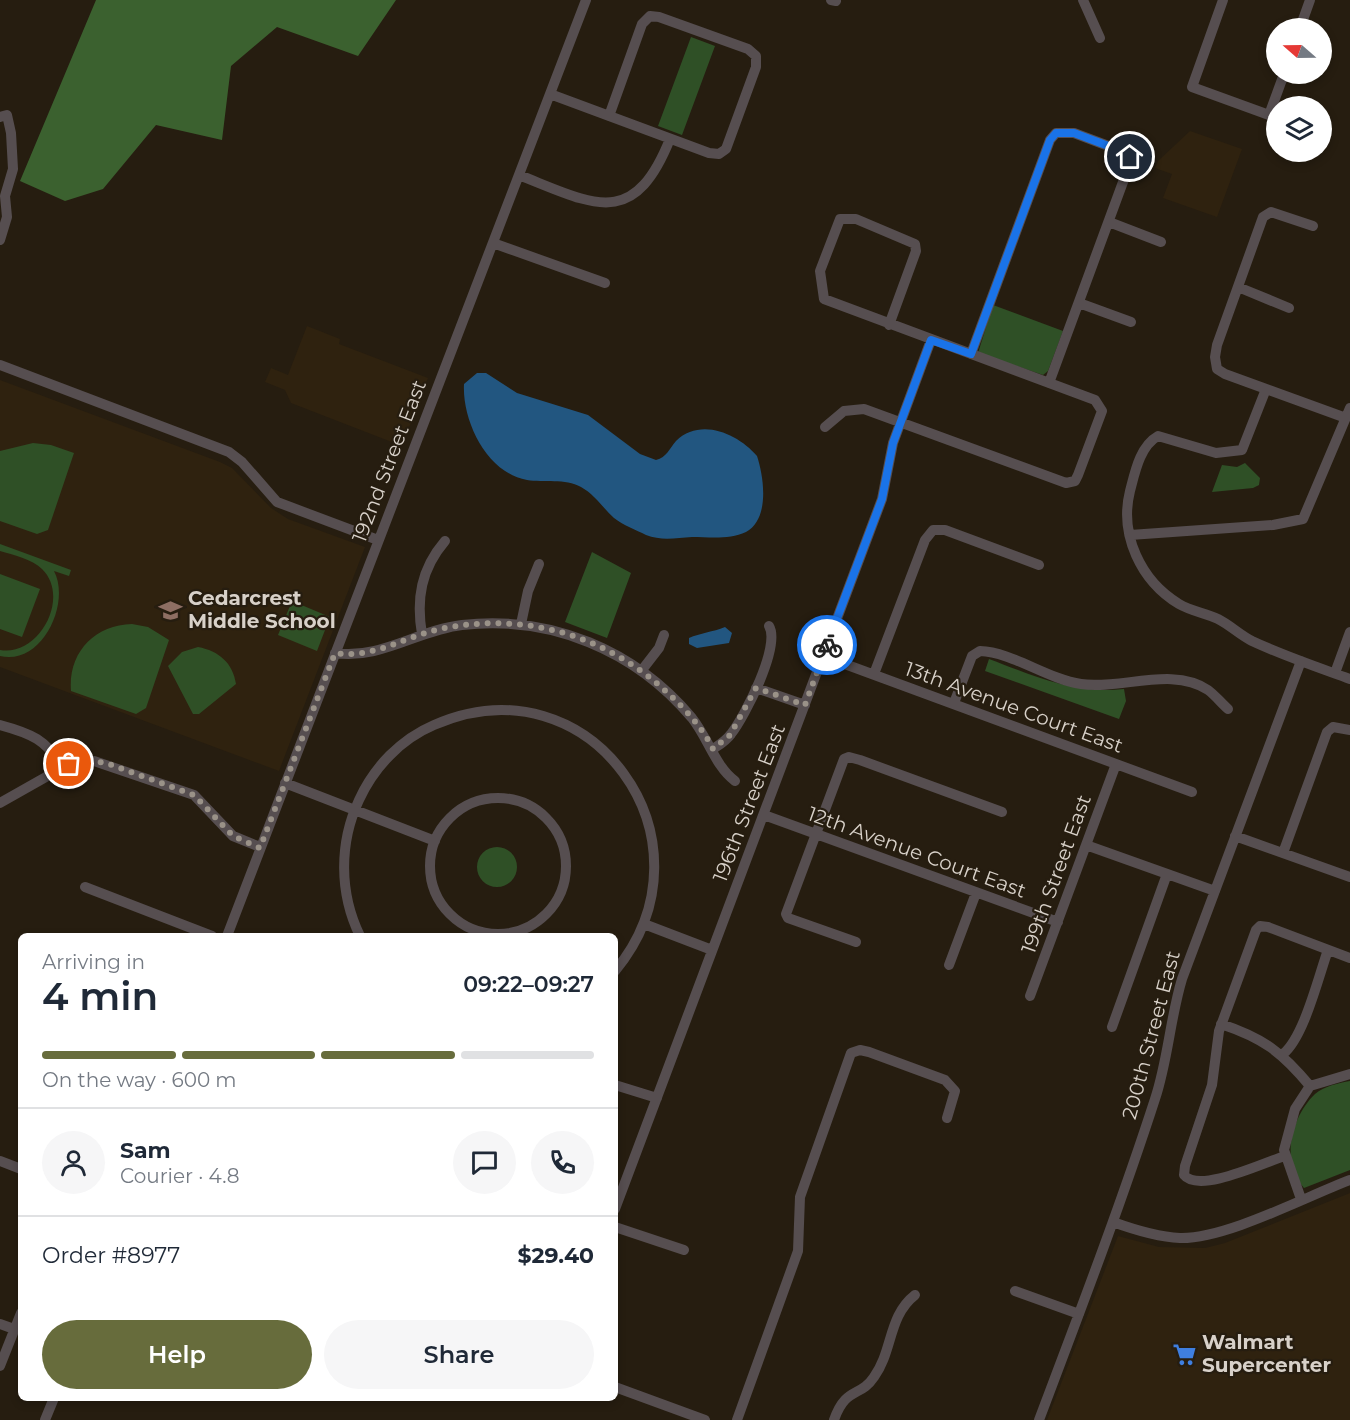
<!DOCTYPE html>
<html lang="en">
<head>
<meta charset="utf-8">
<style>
	:root { --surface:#fff; --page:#f6f6f7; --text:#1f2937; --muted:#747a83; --line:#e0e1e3; --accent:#676c3c }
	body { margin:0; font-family:Montserrat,sans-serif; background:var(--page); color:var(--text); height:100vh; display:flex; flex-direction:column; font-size:22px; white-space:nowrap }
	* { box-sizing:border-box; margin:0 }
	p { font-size:20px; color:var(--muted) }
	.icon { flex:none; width:33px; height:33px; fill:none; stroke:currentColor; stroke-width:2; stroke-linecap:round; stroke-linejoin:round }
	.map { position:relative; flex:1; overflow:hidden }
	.drawer { position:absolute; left:18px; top:933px; width:600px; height:468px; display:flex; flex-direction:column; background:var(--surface); border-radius:9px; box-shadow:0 3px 9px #0003 }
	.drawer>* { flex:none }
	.needle { width:39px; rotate:290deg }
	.tools { position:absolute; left:1266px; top:18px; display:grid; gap:12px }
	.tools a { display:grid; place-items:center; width:66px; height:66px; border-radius:50%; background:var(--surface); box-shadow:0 3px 9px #0003; font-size:30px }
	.pin { position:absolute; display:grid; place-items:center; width:51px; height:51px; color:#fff; margin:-26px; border:3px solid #fff; border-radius:50%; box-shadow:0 2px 6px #0007 }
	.courier { position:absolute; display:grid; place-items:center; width:60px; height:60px; margin:-30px; border:4px solid #1a73e8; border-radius:50%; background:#fff; color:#222; box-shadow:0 2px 8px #0007 }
	.summary em { font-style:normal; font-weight:600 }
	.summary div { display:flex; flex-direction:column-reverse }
	.summary { display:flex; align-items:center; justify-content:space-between; height:102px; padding:0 24px }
	h1 { font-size:39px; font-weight:600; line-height:45px }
	.bar { display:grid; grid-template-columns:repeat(4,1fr); gap:9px 6px; align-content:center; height:72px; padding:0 24px }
	.bar i { height:8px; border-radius:4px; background:var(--line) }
	.bar .current { background:var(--accent) }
	.bar p { grid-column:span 4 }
	.line { display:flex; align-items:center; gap:15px; padding:0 24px; border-top:2px solid var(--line) }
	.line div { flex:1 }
	.round { display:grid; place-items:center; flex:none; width:63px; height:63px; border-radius:32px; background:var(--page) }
	.cta { display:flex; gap:12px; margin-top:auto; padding:12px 24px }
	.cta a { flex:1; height:69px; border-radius:36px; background:var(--accent); color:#fff; font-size:24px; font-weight:600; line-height:69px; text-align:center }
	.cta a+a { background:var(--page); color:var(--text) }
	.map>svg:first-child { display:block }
	.built { fill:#2f220f }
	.green { fill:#2f5026 }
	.forest { fill:#3b612f }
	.water { fill:#225680 }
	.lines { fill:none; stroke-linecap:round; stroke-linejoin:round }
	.minor { stroke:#564e50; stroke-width:10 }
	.done { stroke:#9a9288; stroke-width:6; stroke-dasharray:0 10.8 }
	.route { stroke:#1a73e8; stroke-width:8 }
	.labels { text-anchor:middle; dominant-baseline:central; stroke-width:4.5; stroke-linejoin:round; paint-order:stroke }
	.street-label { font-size:20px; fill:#d8d1c9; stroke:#261d10 }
	.poi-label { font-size:20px; font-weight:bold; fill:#d8d1c9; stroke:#261d10; text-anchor:start }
</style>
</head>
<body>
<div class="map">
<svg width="1350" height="1420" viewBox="0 0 1350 1420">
	<rect width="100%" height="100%" fill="#261d10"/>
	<path class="built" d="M 1190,131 L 1242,149 L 1217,217 L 1163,198 L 1172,174 L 1155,168 L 1158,161 Z
		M 307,326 L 340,339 L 339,344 L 428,378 L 402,446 L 291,403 L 285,390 L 265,382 L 271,368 L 288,375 Z
		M 0,380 L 220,462 L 232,468 L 271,508 L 288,519 L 365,547 L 279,771 L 0,667 Z
		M 1350,1193 L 1350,1420 L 1047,1420 L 1118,1236 L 1159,1247 L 1205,1248 L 1225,1243 Z"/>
	<path class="green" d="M 691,37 L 715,46 L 682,135 L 658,126 Z
		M 993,305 L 1063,331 L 1048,371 L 1043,375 L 978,353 Z
		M 33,443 L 51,445 L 74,453 L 48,530 L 37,534 L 0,521 L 0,451 Z
		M 1245,463 L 1260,478 L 1259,485 L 1253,488 L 1212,492 L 1222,465 L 1237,467 Z
		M 0,544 L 71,570 L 69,576 L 54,571 C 71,603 42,666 0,656 L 0,650 C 39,657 71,597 42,569 C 32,559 13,555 0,551 Z
		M 592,552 L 631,573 L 607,638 L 565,622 Z
		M 0,574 L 40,589 L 22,637 L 0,629 Z
		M 292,601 L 330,617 L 317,651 L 278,635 Z
		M 132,624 L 148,627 L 169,640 L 146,708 L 136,714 L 71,691 C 68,653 94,625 132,624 Z
		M 198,647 C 219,651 233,663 236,684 L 199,714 L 193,714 L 168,666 L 182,652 Z
		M 989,659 C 1037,677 1072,694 1124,689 L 1126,701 L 1119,719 L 985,671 Z
		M477 867a20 20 0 1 1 40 0a20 20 0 1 1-40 0Z
		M 1350,1081 L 1350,1170 L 1304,1188 C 1280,1162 1291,1117 1315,1094 C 1324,1086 1339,1083 1350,1081 Z"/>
	<path class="forest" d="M 96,0 L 396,0 L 358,56 L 277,27 L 231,66 L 222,140 L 156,125 L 103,189 L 65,201 L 20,181 Z"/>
	<path class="water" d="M 477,373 L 486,373 L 517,393 L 588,415 L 640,454 L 656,460 C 667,457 669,449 676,441 C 701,417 738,434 757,456 C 764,477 770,519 746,532 C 729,540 709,537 692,537 C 676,538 661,541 646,535 C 636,530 623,525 614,518 C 603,508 594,494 581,487 C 565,478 544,483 527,480 C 487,473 462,421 464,384 Z
		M 725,627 L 732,633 L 729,643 L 697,648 L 689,644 L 689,638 C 700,633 713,632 725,627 Z"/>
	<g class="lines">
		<path class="minor" d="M 831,0 L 836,1
			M 1083,0 L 1100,38
			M 1223,0 L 1192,87 L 1269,115 L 1284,74
			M 1300,28 L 1310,0
			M 550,94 L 709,153 L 719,154 L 726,149 L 756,67 L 756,56 L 748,49 L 659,17 L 650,16 L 642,24 L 609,116
			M 0,117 L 7,115 L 11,133 L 13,169 L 5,196 L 7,217 L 0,240
			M 519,175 C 593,204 633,231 670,139
			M 1109,222 L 1161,242
			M 1313,226 L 1271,212 L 1263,217 L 1217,345 L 1215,357 L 1217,369 L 1225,374 L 1346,418
			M 493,243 L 605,283
			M 1238,287 L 1289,308
			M 1079,303 L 1131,322
			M 971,354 L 1050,140 L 1056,133 L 1074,133 L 1127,153 L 1130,163 L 1049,383
			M 0,365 L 229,452 L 242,462 L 277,502 L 378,540
			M 1266,389 L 1242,450 L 1216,453 L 1158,436 C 1140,446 1135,472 1130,491 C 1119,535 1141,581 1179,604 C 1191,611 1205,613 1218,619 C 1230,625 1240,635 1252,641 C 1284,656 1317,667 1350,679
			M 825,427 L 844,411 L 864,409 L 1066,483 L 1075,481 L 1078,475 L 1102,411 L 1095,400 L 824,299 L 820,271 L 840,219 L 856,219 L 915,244 L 916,251 L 889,325
			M 1130,535 L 1273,525 L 1303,519 L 1350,408
			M 521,624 L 528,591 L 539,564
			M 422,634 C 416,599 421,569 445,541
			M 335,653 C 380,660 418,630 462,625 C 551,615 635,650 692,718 C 708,738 715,766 735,781
			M 823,656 L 1192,792
			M 642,670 L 659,648 L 664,635
			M 1335,673 L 1350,632
			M 874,674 L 925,540 L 933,530 L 945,530 L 1039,565
			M 756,688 L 805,705
			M 954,703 L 972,656 L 980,651 C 1012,652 1047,679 1081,684 C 1120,690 1173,666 1208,690 C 1215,695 1221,703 1228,709
			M 0,725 C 30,733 48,740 62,768
			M 713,749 C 719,745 726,741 731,734 C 745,716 781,646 769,626
			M 285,783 L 435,841
			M430 866a68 68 0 1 1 136 0a68 68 0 1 1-136 0Z
			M 0,803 L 69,764 L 94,761 L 194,795 L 233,836 L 260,847
			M 764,815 L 1058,922
			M 1235,836 L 1350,877
			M 1086,845 L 1215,891
			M 1283,853 L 1327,732 L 1333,727 L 1350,730
			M 85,887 L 212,936
			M 644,924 L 712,950
			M 227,936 L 586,0
			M 360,936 C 339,893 339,843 359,800 C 374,767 401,739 434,725 C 590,656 723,841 615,971
			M 856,942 L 788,918 L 786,914 L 844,759 L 849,757 L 860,760 L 1002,812
			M 949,965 L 976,893
			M 1030,996 L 1116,764
			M 1221,1024 C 1263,1038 1282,1052 1310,1086
			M 1112,1027 L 1167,874
			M 1283,1054 C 1304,1037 1318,978 1328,950
			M 615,1085 L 657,1098
			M 1285,1156 C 1265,1162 1199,1194 1184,1175 L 1185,1166 L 1212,1085 L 1219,1031 L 1256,930 L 1260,926 L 1268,927 L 1350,958
			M 0,1161 L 21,1169
			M 1301,1199 L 1284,1150 L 1295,1109 L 1310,1086 L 1350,1074
			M 615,1209 L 882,499 L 893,443 L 931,340
			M 1113,1222 C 1135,1230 1157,1237 1180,1238 C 1226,1239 1305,1197 1350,1180
			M 615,1227 L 684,1250
			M 1015,1291 L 1079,1314
			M 0,1324 L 14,1329
			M 0,1366 L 21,1313
			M 615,1387 L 705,1420
			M 45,1420 L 54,1398
			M 737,1420 L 798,1251 L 800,1197 L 851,1053 L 860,1050 L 869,1052 L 945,1080 L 955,1091 L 947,1118
			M 834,1420 C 846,1386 860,1398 874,1377 C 893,1351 888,1316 915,1295
			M 1039,1420 C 1079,1314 1120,1207 1155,1099 C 1168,1060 1170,1019 1182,979 L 1301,661"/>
	</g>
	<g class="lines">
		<path class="done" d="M 69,764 L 83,760 L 106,763 L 194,795 L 233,836 L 260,848 L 335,653 C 376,659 406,635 445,628 C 530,612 609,637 671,696 C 687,711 703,729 713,749 L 730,735 L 756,688 L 805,705 L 827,645"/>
		<path class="route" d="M 827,645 L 882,499 L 893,443 L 931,340 L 971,354 L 1050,140 L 1056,133 L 1074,133 L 1127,153 L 1130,157"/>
	</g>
	<defs>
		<symbol id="school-bare" viewBox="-9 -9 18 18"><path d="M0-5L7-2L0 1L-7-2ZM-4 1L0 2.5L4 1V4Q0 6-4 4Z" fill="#8d6e63" stroke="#261d10" stroke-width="2.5" paint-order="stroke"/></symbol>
		<symbol id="supermarket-bare" viewBox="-9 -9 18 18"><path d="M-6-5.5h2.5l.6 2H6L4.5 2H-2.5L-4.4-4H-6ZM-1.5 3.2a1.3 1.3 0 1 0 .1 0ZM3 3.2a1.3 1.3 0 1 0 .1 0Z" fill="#3f7fe0" stroke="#261d10" stroke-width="2.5" paint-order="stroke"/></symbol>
	</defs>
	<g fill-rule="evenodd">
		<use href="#school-bare" x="154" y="594" width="33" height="33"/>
		<use href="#supermarket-bare" x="1168" y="1338" width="33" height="33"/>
	</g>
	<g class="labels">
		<g class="street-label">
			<text transform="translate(389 461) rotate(-69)">192nd Street East</text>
			<text transform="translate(1014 707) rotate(20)">13th Avenue Court East</text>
			<text transform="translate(749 803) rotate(-69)">196th Street East</text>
			<text transform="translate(917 852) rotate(20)">12th Avenue Court East</text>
			<text transform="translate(1056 874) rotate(-70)">199th Street East</text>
			<text transform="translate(1151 1035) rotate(-75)">200th Street East</text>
		</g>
		<g class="poi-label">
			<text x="188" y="598">Cedarcrest<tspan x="188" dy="23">Middle School</tspan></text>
			<text x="1202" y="1342">Walmart<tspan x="1202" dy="23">Supercenter</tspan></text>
		</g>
	</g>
</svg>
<div class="tools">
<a><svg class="needle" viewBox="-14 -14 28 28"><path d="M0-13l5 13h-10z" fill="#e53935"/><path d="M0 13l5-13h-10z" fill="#747a83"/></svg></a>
<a><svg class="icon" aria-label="layers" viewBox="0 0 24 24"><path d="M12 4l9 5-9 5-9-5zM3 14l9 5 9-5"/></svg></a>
</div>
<div class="pin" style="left:69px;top:764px;background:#ea580c"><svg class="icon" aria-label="bag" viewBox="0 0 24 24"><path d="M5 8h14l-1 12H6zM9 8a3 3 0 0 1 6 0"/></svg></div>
<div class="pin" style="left:1130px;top:157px;background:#1f2937"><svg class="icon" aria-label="home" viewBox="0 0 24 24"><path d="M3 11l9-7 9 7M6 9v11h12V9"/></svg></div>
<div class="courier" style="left:827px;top:645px"><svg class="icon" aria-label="bike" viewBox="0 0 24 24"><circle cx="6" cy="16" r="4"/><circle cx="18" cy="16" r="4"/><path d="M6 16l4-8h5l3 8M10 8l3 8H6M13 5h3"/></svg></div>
<section class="drawer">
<div class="summary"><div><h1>4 min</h1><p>Arriving in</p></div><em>09:22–09:27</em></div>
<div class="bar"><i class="current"></i><i class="current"></i><i class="current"></i><i></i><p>On the way · 600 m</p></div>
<div class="line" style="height:108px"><a class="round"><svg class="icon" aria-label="person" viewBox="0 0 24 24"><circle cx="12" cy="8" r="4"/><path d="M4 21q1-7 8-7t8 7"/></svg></a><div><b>Sam</b><p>Courier · 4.8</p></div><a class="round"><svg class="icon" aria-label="chat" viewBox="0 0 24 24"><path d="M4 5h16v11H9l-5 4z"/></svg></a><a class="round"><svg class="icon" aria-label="phone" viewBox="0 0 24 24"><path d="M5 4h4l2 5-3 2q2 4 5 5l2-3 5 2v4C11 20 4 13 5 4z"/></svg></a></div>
<div class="line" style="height:78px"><div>Order #8977</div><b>$29.40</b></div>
<div class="cta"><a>Help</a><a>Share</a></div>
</section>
</div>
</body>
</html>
